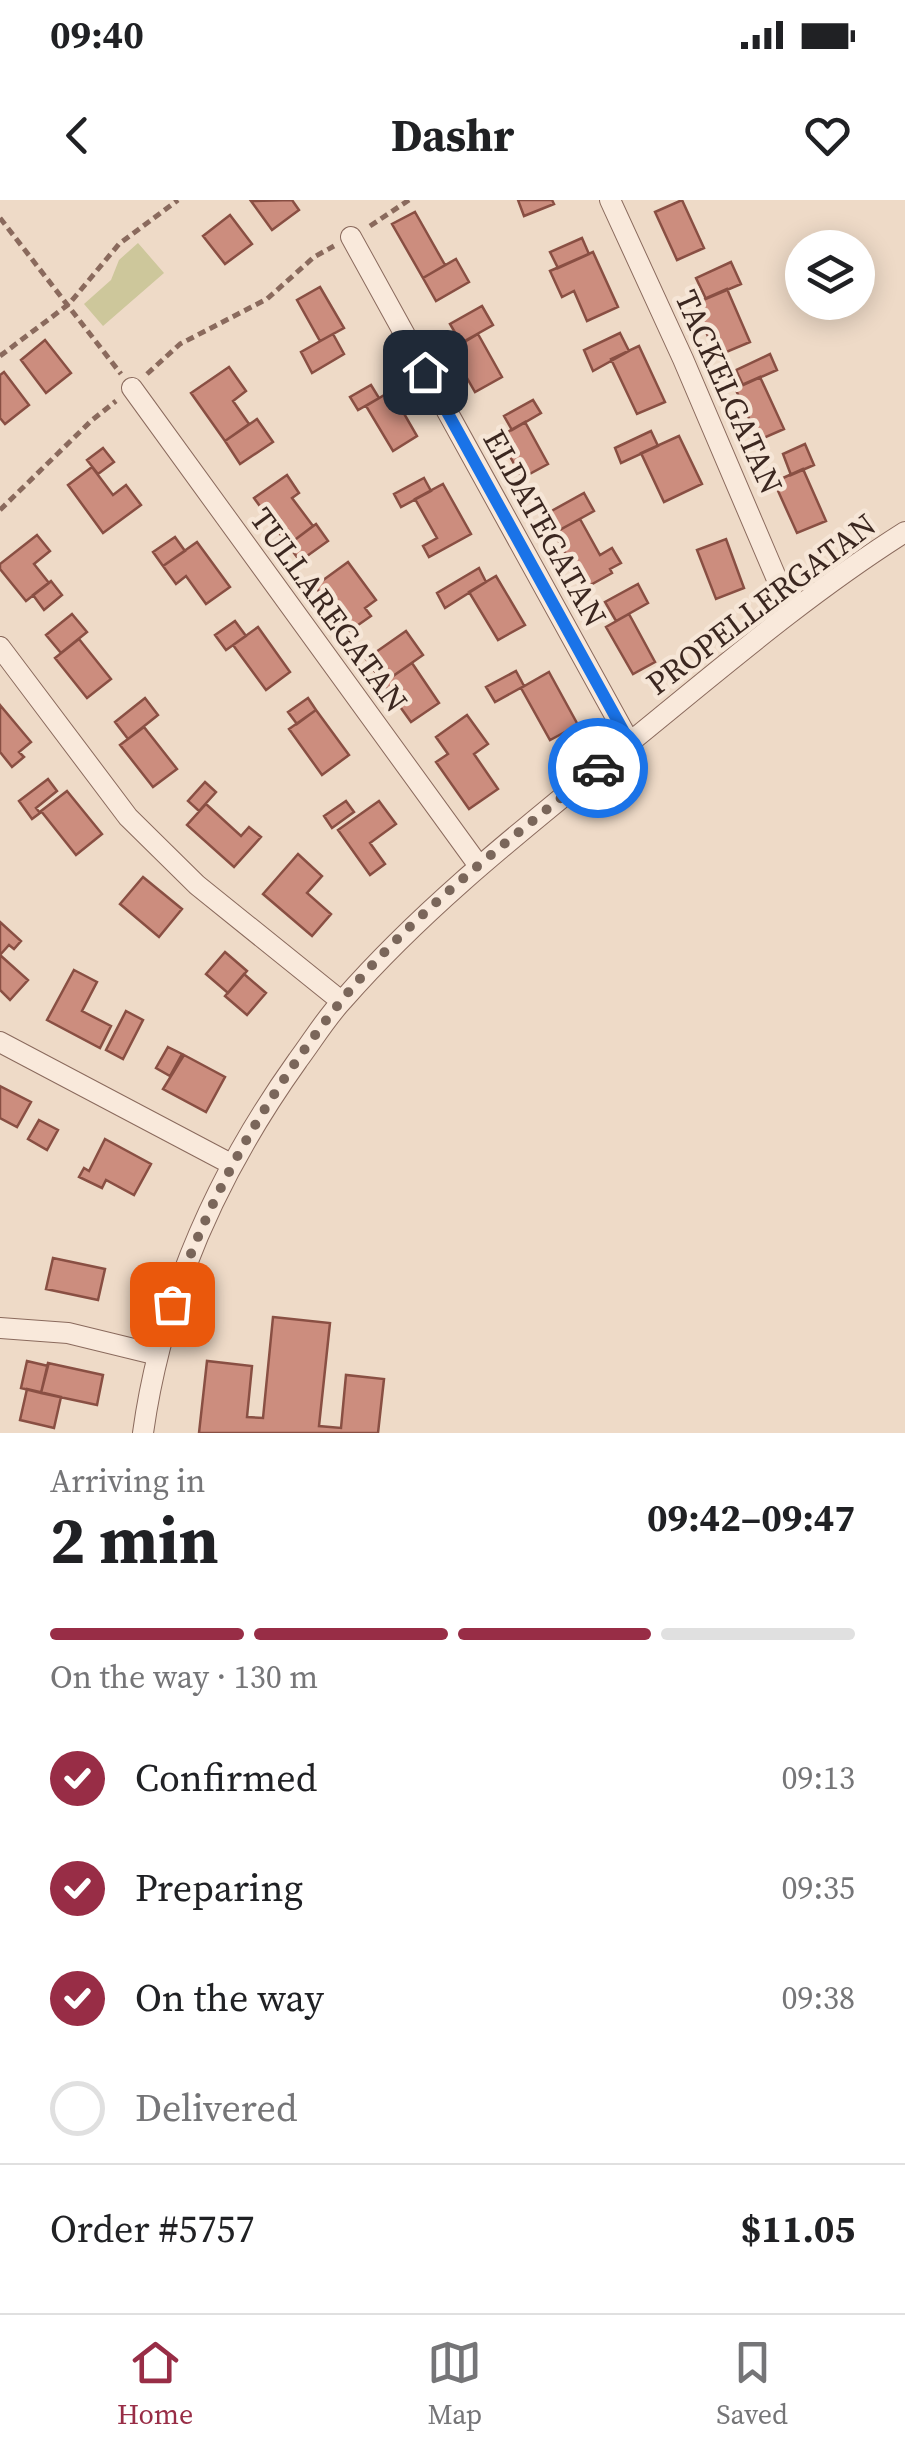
<!DOCTYPE html>
<html lang="en">
<head>
<meta charset="utf-8">
<style>
	:root { --surface:#fff; --page:#f6f6f6; --text:#202124; --muted:#757577; --line:#e0e0e0; --accent:#982d46 }
	body { margin:0; font-family:"Source Serif 4",serif; background:var(--page); color:var(--text); height:100vh; display:flex; flex-direction:column; font-size:38px; white-space:nowrap }
	* { box-sizing:border-box; margin:0 }
	p { font-size:32px; color:var(--muted) }
	.icon { flex:none; width:55px; height:55px; fill:none; stroke:currentColor; stroke-width:2; stroke-linecap:round; stroke-linejoin:round }
	.map { position:relative; height:1233px; overflow:hidden }
	.details { display:flex; flex-direction:column; background:var(--surface); flex:1 }
	.details>* { flex:none }
	.tools { position:absolute; left:785px; top:30px; display:grid; gap:20px }
	.tools a { display:grid; place-items:center; width:90px; height:90px; border-radius:50%; background:var(--surface); box-shadow:0 5px 25px #0003; font-size:50px }
	.pin { position:absolute; display:grid; place-items:center; width:85px; height:85px; color:#fff; margin:-42px; border-radius:20px; box-shadow:0 5px 15px #0006 }
	.courier { position:absolute; display:grid; place-items:center; width:100px; height:100px; margin:-50px; border:8px solid #1a73e8; border-radius:50%; background:#fff; color:#222; box-shadow:0 2px 12px #0007 }
	.head em { font-style:normal; font-weight:700 }
	.head div { display:flex; flex-direction:column-reverse }
	.head { display:flex; align-items:center; justify-content:space-between; height:170px; padding:0 50px }
	h1 { font-size:65px; font-weight:700; line-height:75px }
	.bar { display:grid; grid-template-columns:repeat(4,1fr); gap:15px 10px; align-content:center; height:120px; padding:0 50px }
	.bar i { height:12px; border-radius:8px; background:var(--line) }
	.bar .on { background:var(--accent) }
	.bar p { grid-column:span 4 }
	.line { display:flex; align-items:center; gap:25px; padding:0 50px; border-top:2px solid var(--line) }
	.line div { flex:1 }
	ol { padding:0 50px; list-style:none }
	li { display:flex; align-items:center; gap:30px; height:110px }
	li p { margin-inline-start:auto }
	li .icon { padding:10px; border-radius:50%; background:var(--accent); color:#fff; stroke-width:4 }
	li:last-child { color:var(--muted) }
	li i { width:55px; height:55px; border:5px solid var(--line); border-radius:50% }
	.status { display:flex; justify-content:space-between; align-items:center; height:70px; padding:0 50px; background:var(--surface); direction:ltr }
	.status svg { height:28px; fill:currentColor }
	header { display:flex; justify-content:space-between; align-items:center; height:130px; padding:0 50px; background:var(--surface); font-size:45px; font-weight:700 }
	.dock { display:flex; justify-content:space-around; align-items:center; height:140px; border-top:2px solid var(--line); background:var(--surface); font-size:28px; color:var(--muted) }
	.dock a { display:grid; justify-items:center; gap:5px }
	.dock .on { color:var(--accent) }
	.map>svg:first-child { display:block }
	.green { fill:#cdc79b }
	.building { fill:#cc8d7e; stroke:#894f43; stroke-width:2.5 }
	.lines { fill:none; stroke-linecap:round; stroke-linejoin:round }
	.street-casing { stroke:#8a6a5d; stroke-width:22 }
	.path { stroke:#8a6a5d; stroke-width:5; stroke-dasharray:8 5; stroke-linecap:butt }
	.street { stroke:#f9e9db; stroke-width:20 }
	.done { stroke:#7a665a; stroke-width:10; stroke-dasharray:0 18 }
	.route { stroke:#1a73e8; stroke-width:12 }
	.labels { text-anchor:middle; dominant-baseline:central; stroke-width:9; stroke-linejoin:round; paint-order:stroke }
	.street-label { font-size:32px; fill:#3b2720; stroke:#f6e6d7 }
</style>
</head>
<body>
<div class="status"><b>09:40</b><svg viewBox="0 0 49 12"><path d="M0 12V9h3v3zM5 12V6h3v6zM10 12V3h3v9zM15 12V0h3v12zM26 1h20v11H26zM47 4h2v5h-2z"/></svg></div>
<header><svg class="icon" aria-label="back" viewBox="0 0 24 24"><path d="M15 5l-7 7 7 7"/></svg>Dashr<svg class="icon" aria-label="heart" viewBox="0 0 24 24"><path d="M12 20l-8-8c-3-5 5-10 8-4 3-6 11-1 8 4z"/></svg></header>
<div class="map">
<svg width="905" height="1233" viewBox="0 0 905 1233">
	<rect width="100%" height="100%" fill="#eedac7"/>
	<path class="green" d="M 138,43 L 164,73 L 103,126 L 84,104 L 111,80 L 119,60 Z"/>
	<path class="building" d="M 292,0 L 299,10 L 272,30 L 251,1 Z
		M 518,0 L 552,0 L 554,4 L 524,16 Z
		M 682,0 L 704,48 L 677,60 L 655,12 Z
		M 415,12 L 445,65 L 423,78 L 392,24 Z
		M 230,15 L 252,44 L 225,64 L 203,36 Z
		M 582,38 L 589,54 L 558,68 L 550,52 Z
		M 593,52 L 618,107 L 587,121 L 574,91 L 562,97 L 550,71 Z
		M 456,59 L 469,82 L 436,101 L 423,78 Z
		M 731,62 L 741,84 L 706,99 L 696,78 Z
		M 320,87 L 344,128 L 320,141 L 297,100 Z
		M 727,89 L 750,142 L 717,156 L 693,104 Z
		M 482,106 L 493,125 L 461,143 L 450,124 Z
		M 620,133 L 629,151 L 593,171 L 584,150 Z
		M 333,134 L 344,154 L 312,173 L 301,152 Z
		M 478,134 L 502,177 L 475,192 L 451,150 Z
		M 45,140 L 71,173 L 46,193 L 21,160 Z
		M 639,146 L 665,202 L 637,214 L 611,159 Z
		M 770,154 L 777,170 L 743,185 L 736,170 Z
		M 229,167 L 246,191 L 233,201 L 249,224 L 225,241 L 191,193 Z
		M 4,172 L 29,205 L 5,224 L 0,218 L 0,175 Z
		M 760,177 L 784,229 L 759,240 L 735,188 Z
		M 371,185 L 379,198 L 358,210 L 350,197 Z
		M 391,191 L 417,236 L 393,251 L 366,206 Z
		M 533,200 L 541,213 L 512,230 L 504,216 Z
		M 257,219 L 273,242 L 240,264 L 225,241 Z
		M 525,222 L 548,264 L 522,278 L 499,237 Z
		M 651,231 L 658,246 L 621,263 L 615,248 Z
		M 679,236 L 702,284 L 664,302 L 641,253 Z
		M 805,244 L 814,265 L 791,275 L 783,254 Z
		M 103,248 L 114,262 L 98,274 L 87,260 Z
		M 92,267 L 113,295 L 126,285 L 141,305 L 103,333 L 68,285 Z
		M 803,269 L 826,321 L 797,333 L 774,282 Z
		M 287,275 L 299,293 L 292,298 L 313,326 L 288,345 L 254,298 Z
		M 424,278 L 431,291 L 401,307 L 394,294 Z
		M 443,284 L 471,334 L 429,357 L 423,346 L 437,338 L 415,299 Z
		M 584,293 L 594,311 L 556,332 L 546,314 Z
		M 580,319 L 600,355 L 612,348 L 621,363 L 610,369 L 612,373 L 585,388 L 554,333 Z
		M 316,324 L 328,341 L 300,361 L 288,345 Z
		M 37,335 L 50,351 L 34,364 L 49,383 L 26,401 L 0,369 L 0,364 Z
		M 175,337 L 185,351 L 163,366 L 153,352 Z
		M 726,339 L 744,388 L 716,399 L 697,350 Z
		M 197,342 L 230,387 L 206,404 L 186,376 L 176,384 L 163,366 Z
		M 348,362 L 376,400 L 365,408 L 371,416 L 348,432 L 315,386 Z
		M 479,368 L 486,382 L 445,408 L 437,393 Z
		M 496,376 L 525,425 L 498,440 L 469,392 Z
		M 51,381 L 62,395 L 44,410 L 33,395 Z
		M 638,384 L 648,403 L 616,421 L 605,402 Z
		M 72,414 L 87,432 L 61,453 L 46,435 Z
		M 629,414 L 655,462 L 633,474 L 606,427 Z
		M 235,421 L 246,436 L 226,450 L 215,435 Z
		M 258,427 L 290,472 L 266,490 L 233,445 Z
		M 406,431 L 423,455 L 383,483 L 366,459 Z
		M 79,439 L 111,479 L 87,498 L 55,458 Z
		M 412,463 L 439,503 L 411,522 L 383,483 Z
		M 516,471 L 524,486 L 495,502 L 486,487 Z
		M 549,472 L 578,525 L 550,540 L 521,488 Z
		M 145,498 L 158,515 L 128,539 L 115,522 Z
		M 308,498 L 316,510 L 297,524 L 288,512 Z
		M 0,505 L 31,542 L 19,552 L 24,557 L 12,567 L 0,552 Z
		M 316,510 L 349,555 L 322,575 L 289,529 Z
		M 467,515 L 488,544 L 474,554 L 498,589 L 469,609 L 436,562 L 448,554 L 436,537 Z
		M 144,527 L 177,569 L 153,587 L 120,545 Z
		M 48,579 L 57,591 L 36,608 L 40,613 L 32,619 L 19,601 Z
		M 205,582 L 216,592 L 199,611 L 188,601 Z
		M 67,591 L 102,634 L 76,655 L 41,611 Z
		M 346,601 L 354,612 L 332,628 L 324,616 Z
		M 379,601 L 396,624 L 370,643 L 385,664 L 370,675 L 338,630 Z
		M 206,604 L 241,636 L 249,627 L 261,637 L 234,667 L 187,625 Z
		M 298,654 L 322,676 L 307,693 L 331,714 L 312,736 L 263,694 Z
		M 143,677 L 182,709 L 159,737 L 120,704 Z
		M 0,722 L 21,741 L 14,749 L 9,745 L 0,755 Z
		M 225,752 L 247,771 L 228,793 L 206,774 Z
		M 0,755 L 28,780 L 10,800 L 0,790 Z
		M 74,770 L 97,782 L 82,811 L 111,826 L 100,848 L 47,820 Z
		M 244,774 L 266,793 L 247,815 L 225,796 Z
		M 126,811 L 143,820 L 123,859 L 106,850 Z
		M 168,847 L 182,854 L 170,876 L 156,868 Z
		M 184,855 L 225,877 L 206,912 L 163,889 Z
		M 0,886 L 31,902 L 17,927 L 0,918 Z
		M 39,920 L 58,930 L 47,950 L 28,939 Z
		M 105,939 L 151,964 L 134,995 L 106,980 L 102,988 L 79,977 L 84,968 L 89,971 Z
		M 53,1058 L 105,1069 L 98,1100 L 46,1089 Z
		M 273,1117 L 330,1123 L 319,1226 L 341,1228 L 346,1175 L 384,1179 L 378,1233 L 199,1233 L 207,1161 L 252,1166 L 247,1217 L 263,1218 Z
		M 27,1161 L 48,1166 L 41,1193 L 21,1188 Z
		M 48,1163 L 103,1175 L 97,1205 L 41,1193 Z
		M 27,1189 L 61,1197 L 54,1228 L 20,1220 Z"/>
	<g class="lines">
		<defs>
			<path id="street" d="M 610,0 L 683,159 L 790,410
				M 351,37 L 630,543
				M 132,188 L 479,666
				M 0,447 L 128,617 L 197,685 L 341,801
				M 0,842 L 231,964
				M 0,1128 L 68,1133 L 158,1155
				M 143,1233 C 162,1096 218,972 298,860 C 313,840 326,818 343,800 C 428,703 530,624 629,543 C 719,470 807,394 905,332"/>
		</defs>
		<use href="#street" class="street-casing"/>
		<path class="path" d="M 0,18 L 121,174
			M 370,26 L 409,0
			M 0,156 L 69,104 L 119,44 L 178,0
			M 147,174 L 180,144 L 267,99 L 314,57 L 334,46
			M 0,310 L 91,221 L 116,201"/>
		<use href="#street" class="street"/>
	</g>
	<g class="lines">
		<path class="done" d="M 172,1104 C 210,994 266,896 338,805 C 409,715 510,640 598,568"/>
		<path class="route" d="M 425,172 L 630,543 L 598,568"/>
	</g>
	<g class="labels">
		<g class="street-label">
			<text transform="translate(729 192) rotate(66)">TACKELGATAN</text>
			<text transform="translate(545 328) rotate(61)">ELDATEGATAN</text>
			<text transform="translate(761 404) rotate(-37)">PROPELLERGATAN</text>
			<text transform="translate(329 410) rotate(54)">TULLAREGATAN</text>
		</g>
	</g>
</svg>
<div class="tools">
<a><svg class="icon" aria-label="layers" viewBox="0 0 24 24"><path d="M12 4l9 5-9 5-9-5zM3 14l9 5 9-5"/></svg></a>
</div>
<div class="pin" style="left:172px;top:1104px;background:#ea580c"><svg class="icon" aria-label="bag" viewBox="0 0 24 24"><path d="M5 8h14l-1 12H6zM9 8a3 3 0 0 1 6 0"/></svg></div>
<div class="pin" style="left:425px;top:172px;background:#1f2937"><svg class="icon" aria-label="home" viewBox="0 0 24 24"><path d="M3 11l9-7 9 7M6 9v11h12V9"/></svg></div>
<div class="courier" style="left:598px;top:568px"><svg class="icon" aria-label="car" viewBox="0 0 24 24"><path d="M5 17H2v-5l4-1 3-4h7l3 4 3 1v5h-3M9 17h6M6 11h13"/><circle cx="7" cy="17" r="2"/><circle cx="17" cy="17" r="2"/></svg></div>
</div>
<section class="details">
<div class="head"><div><h1>2 min</h1><p>Arriving in</p></div><em>09:42–09:47</em></div>
<div class="bar"><i class="on"></i><i class="on"></i><i class="on"></i><i></i><p>On the way · 130 m</p></div>
<ol>
<li><svg class="icon" aria-label="check" viewBox="0 0 24 24"><path d="M5 12l5 5 9-10"/></svg>Confirmed<p>09:13</p></li>
<li><svg class="icon" aria-label="check" viewBox="0 0 24 24"><path d="M5 12l5 5 9-10"/></svg>Preparing<p>09:35</p></li>
<li><svg class="icon" aria-label="check" viewBox="0 0 24 24"><path d="M5 12l5 5 9-10"/></svg>On the way<p>09:38</p></li>
<li><i></i>Delivered</li>
</ol>
<div class="line" style="height:130px"><div>Order #5757</div><b>$11.05</b></div>
</section>
<nav class="dock">
<a class="on"><svg class="icon" aria-label="home" viewBox="0 0 24 24"><path d="M3 11l9-7 9 7M6 9v11h12V9"/></svg>Home</a>
<a><svg class="icon" aria-label="map" viewBox="0 0 24 24"><path d="M3 6l6-2 6 2 6-2v14l-6 2-6-2-6 2zM9 4v14M15 6v14"/></svg>Map</a>
<a><svg class="icon" aria-label="saved" viewBox="0 0 24 24"><path d="M7 4h10v16l-5-4-5 4z"/></svg>Saved</a>
</nav>
</body>
</html>
